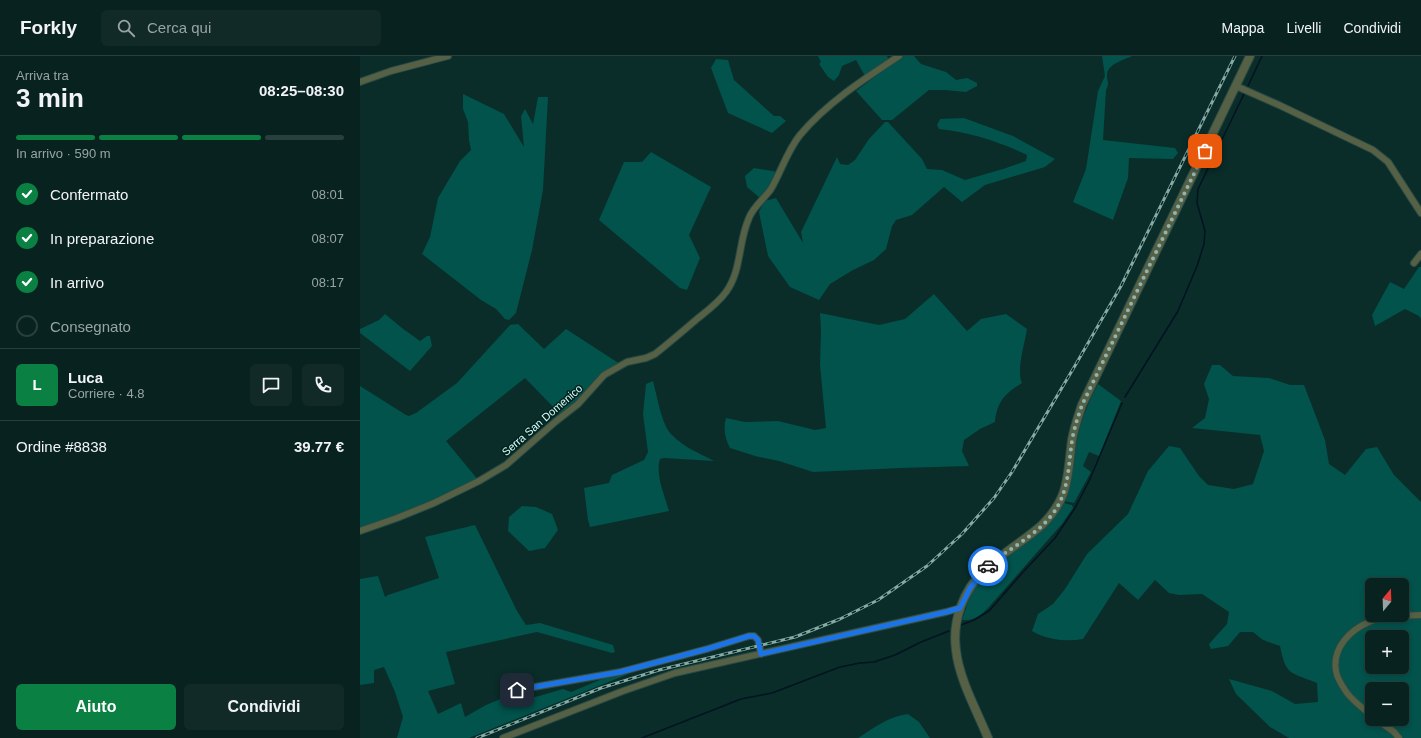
<!DOCTYPE html>
<html lang="it">
<head>
<meta charset="utf-8">
<style>
	:root { --surface:#08221f; --page:#112a28; --text:#f1f3f6; --muted:#98a4a4; --line:#293f3d; --accent:#0b8043 }
	body { margin:0; font-family:Arial,sans-serif; background:var(--page); color:var(--text); height:100vh; display:flex; flex-direction:column; font-size:15px; white-space:nowrap }
	* { box-sizing:border-box; margin:0 }
	p { font-size:13px; color:var(--muted) }
	.icon { flex:none; width:22px; height:22px; fill:none; stroke:currentColor; stroke-width:2; stroke-linecap:round; stroke-linejoin:round }
	.map { position:relative; flex:1; overflow:hidden }
	.drawer { display:flex; flex-direction:column; background:var(--surface); width:360px }
	.drawer>* { flex:none }
	.needle { width:26px; rotate:19deg }
	.tools { position:absolute; left:1005px; top:522px; display:grid; gap:8px }
	.tools a { display:grid; place-items:center; width:44px; height:44px; border-radius:6px; background:var(--surface); box-shadow:0 2px 6px #0003,0 0 0 1px var(--line); font-size:20px }
	.pin { position:absolute; display:grid; place-items:center; width:34px; height:34px; color:#fff; margin:-17px; border-radius:8px; box-shadow:0 2px 6px #0006 }
	.courier { position:absolute; display:grid; place-items:center; width:40px; height:40px; margin:-20px; border:3px solid #1a73e8; border-radius:50%; background:#fff; color:#222; box-shadow:0 1px 5px #0007 }
	.summary em { font-style:normal; font-weight:800 }
	.summary div { display:flex; flex-direction:column-reverse }
	.summary { display:flex; align-items:center; justify-content:space-between; height:68px; padding:0 16px }
	h1 { font-size:26px; font-weight:800; line-height:30px }
	.bar { display:grid; grid-template-columns:repeat(4,1fr); gap:6px 4px; align-content:center; height:48px; padding:0 16px }
	.bar i { height:5px; border-radius:3px; background:var(--line) }
	.bar .current { background:var(--accent) }
	.bar p { grid-column:span 4 }
	.line { display:flex; align-items:center; gap:10px; padding:0 16px; border-top:1px solid var(--line) }
	.line div { flex:1 }
	.round { display:grid; place-items:center; flex:none; width:42px; height:42px; border-radius:6px; background:var(--page) }
	ol { padding:0 16px; list-style:none }
	li { display:flex; align-items:center; gap:12px; height:44px }
	li p { margin-inline-start:auto }
	li .icon { padding:4px; border-radius:50%; background:var(--accent); color:#fff; stroke-width:4 }
	li:last-child { color:var(--muted) }
	li i { width:22px; height:22px; border:2px solid var(--line); border-radius:50% }
	.cta { display:flex; gap:8px; margin-top:auto; padding:8px 16px }
	.cta a { flex:1; height:46px; border-radius:6px; background:var(--accent); color:#fff; font-size:16px; font-weight:800; line-height:46px; text-align:center }
	.cta a+a { background:var(--page); color:var(--text) }
	header { display:flex; align-items:center; gap:24px; box-sizing:border-box; height:56px; padding:0 20px; background:var(--surface); border-bottom:1px solid var(--line) }
	header strong { font-size:19px }
	nav { display:flex; gap:22px; margin-inline-start:auto; font-size:14px }
	.search { width:280px; height:36px; background:var(--page); display:flex; align-items:center; gap:10px; box-sizing:border-box; padding:0 14px; border-radius:6px; color:var(--muted); font-size:15px }
	main { display:flex; flex:1; min-height:0 }
	.map>svg:first-child { display:block }
	.green { fill:#01534c; fill-rule:evenodd }
	.lines { fill:none; stroke-linecap:round; stroke-linejoin:round }
	.stream { stroke:#021321; stroke-width:1.5 }
	.minor-casing { stroke:#274a46; stroke-width:8 }
	.tertiary-casing { stroke:#274a46; stroke-width:10 }
	.minor { stroke:#566045; stroke-width:6 }
	.tertiary { stroke:#566045; stroke-width:8 }
	.rail-casing { stroke:#86aba6; stroke-width:3 }
	.rail { stroke:#01231f; stroke-width:1.5; stroke-dasharray:4.5; stroke-linecap:butt }
	.done { stroke:#90b5b0; stroke-width:4; stroke-dasharray:0 7.2 }
	.route { stroke:#1a73e8; stroke-width:5 }
	.labels { text-anchor:middle; dominant-baseline:central; stroke-width:3; stroke-linejoin:round; paint-order:stroke }
	.street-label { font-size:11px; fill:#d8fef8; stroke:#01231f }
</style>
</head>
<body>
<header>
<strong>Forkly</strong>
<div class="search"><svg class="icon" aria-label="search" viewBox="0 0 24 24"><circle cx="10" cy="10" r="6"/><path d="M15 15l6 6"/></svg>Cerca qui</div>
<nav><a>Mappa</a><a>Livelli</a><a>Condividi</a></nav>
</header>
<main>
<section class="drawer">
<div class="summary"><div><h1>3 min</h1><p>Arriva tra</p></div><em>08:25–08:30</em></div>
<div class="bar"><i class="current"></i><i class="current"></i><i class="current"></i><i></i><p>In arrivo · 590 m</p></div>
<ol>
<li><svg class="icon" aria-label="check" viewBox="0 0 24 24"><path d="M5 12l5 5 9-10"/></svg>Confermato<p>08:01</p></li>
<li><svg class="icon" aria-label="check" viewBox="0 0 24 24"><path d="M5 12l5 5 9-10"/></svg>In preparazione<p>08:07</p></li>
<li><svg class="icon" aria-label="check" viewBox="0 0 24 24"><path d="M5 12l5 5 9-10"/></svg>In arrivo<p>08:17</p></li>
<li><i></i>Consegnato</li>
</ol>
<div class="line" style="height:72px"><b class="round" style="background:var(--accent);color:#fff">L</b><div><b>Luca</b><p>Corriere · 4.8</p></div><a class="round"><svg class="icon" aria-label="chat" viewBox="0 0 24 24"><path d="M4 5h16v11H9l-5 4z"/></svg></a><a class="round"><svg class="icon" aria-label="phone" viewBox="0 0 24 24"><path d="M5 4h4l2 5-3 2q2 4 5 5l2-3 5 2v4C11 20 4 13 5 4z"/></svg></a></div>
<div class="line" style="height:52px"><div>Ordine #8838</div><b>39.77 €</b></div>
<div class="cta"><a>Aiuto</a><a>Condividi</a></div>
</section>
<div class="map">
<svg width="1061" height="682" viewBox="0 0 1061 682">
	<rect width="100%" height="100%" fill="#0a2d29"/>
	<path class="green" d="M 458,0 L 527,0 L 529,5 L 505,20 L 496,4 L 482,10 L 479,19 L 474,25 L 468,21 L 459,8 L 461,6 Z
		M 542,0 L 554,0 L 561,8 L 586,16 L 596,24 L 607,22 L 617,27 L 617,30 L 606,36 L 585,34 L 569,34 L 532,64 L 522,64 L 496,35 Z
		M 742,0 L 772,0 C 762,5 746,8 747,21 C 748,27 749,28 746,34 L 743,84 L 815,92 L 818,97 L 813,103 L 769,102 L 768,122 L 753,164 L 713,146 L 726,113 L 738,35 L 745,20 Z
		M 356,3 L 368,4 L 374,24 L 414,60 L 420,60 L 426,65 L 412,77 L 368,57 L 351,12 Z
		M 103,38 L 144,58 L 164,91 L 161,60 L 165,53 L 173,68 L 178,41 L 188,41 L 183,134 L 172,194 L 156,257 L 149,264 L 145,263 L 136,253 L 121,244 L 62,198 L 70,181 L 78,142 L 100,105 L 111,94 L 109,84 L 108,66 L 103,53 Z
		M 604,62 L 653,80 L 695,103 L 685,111 L 625,129 L 602,146 L 584,131 L 552,159 L 536,164 L 532,170 L 526,193 L 514,204 L 493,214 L 470,228 L 459,244 L 430,231 L 408,200 L 399,156 L 404,145 L 416,142 L 443,187 L 441,176 L 477,101 L 480,108 L 488,109 L 495,104 L 509,83 L 525,66 L 528,66 L 562,103 L 567,113 L 582,114 L 605,124 L 643,113 L 666,105 L 667,99 C 640,86 609,76 579,73 L 577,69 L 580,63 Z
		M 291,96 L 351,131 L 329,179 L 340,202 L 327,234 L 320,232 L 239,164 L 264,106 L 282,106 Z
		M 394,112 L 418,116 L 409,132 L 400,142 L 387,131 L 385,120 Z
		M 1059,211 L 1061,211 L 1061,263 L 1059,260 L 1045,253 L 1015,270 L 1012,259 L 1030,226 L 1044,233 Z
		M 574,238 L 607,275 L 621,263 L 646,258 L 667,273 C 665,287 656,314 662,327 C 646,337 637,345 635,366 L 620,373 L 604,384 L 602,395 L 609,410 L 541,412 L 453,416 L 419,405 L 395,400 L 370,392 C 365,383 363,372 366,362 L 385,366 L 418,365 L 455,374 L 466,372 L 460,309 L 461,274 L 460,257 L 519,269 L 545,263 Z
		M 25,258 L 42,272 L 60,285 L 67,280 L 70,280 L 72,290 L 50,315 L 0,277 L 0,273 L 19,264 Z
		M 158,268 L 184,293 L 206,273 L 260,308 L 220,345 L 201,359 L 165,322 L 86,385 L 119,425 L 0,475 L 0,330 L 46,359 L 49,360 L 56,357 L 97,327 L 150,269 Z
		M 852,309 L 860,309 L 873,320 L 909,322 L 930,329 L 944,329 L 965,384 L 969,408 L 985,419 L 1006,393 L 1017,391 L 1034,419 L 1061,446 L 1061,682 L 929,682 L 910,671 L 876,638 L 869,623 L 912,635 L 935,648 L 958,646 L 957,627 C 930,616 926,620 920,590 L 903,584 L 893,576 L 880,576 L 868,590 L 851,593 L 849,588 L 867,568 L 869,556 L 842,538 L 819,539 L 809,537 L 795,524 L 778,544 L 759,527 L 723,583 C 706,586 687,584 672,575 L 678,558 L 693,548 L 705,533 L 727,498 L 768,458 L 788,415 L 809,390 L 820,392 L 839,420 L 848,429 L 874,433 L 893,428 L 904,395 L 900,379 L 832,372 L 845,362 L 849,343 L 844,328 ZM 1012,529 L 1042,529 L 1042,559 L 1012,559 ZM 1012,581 L 1042,581 L 1042,611 L 1012,611 ZM 1012,633 L 1042,633 L 1042,663 L 1012,663 Z
		M 293,325 C 297,339 301,367 311,378 C 323,391 339,397 354,405 L 304,402 L 300,403 C 295,419 305,440 309,455 L 230,471 L 228,464 L 224,432 L 249,427 L 252,419 L 284,404 L 288,396 L 283,358 L 286,328 Z
		M 738,328 L 761,345 L 739,400 L 729,396 L 723,410 L 731,416 L 714,447 L 704,445 C 712,427 713,409 716,390 C 719,368 728,347 738,328 Z
		M 704,447 L 712,449 L 713,452 L 702,468 L 628,552 C 620,560 614,565 602,564 L 609,543 L 613,534 L 628,516 L 683,473 Z
		M 162,450 L 176,451 L 192,458 L 198,474 L 185,492 L 169,495 L 148,475 L 149,461 Z
		M 115,469 L 157,555 L 166,569 L 180,567 L 253,589 L 255,596 L 252,597 L 177,576 L 86,596 L 95,628 L 68,635 L 78,658 L 101,647 L 105,661 L 126,649 L 143,642 L 155,645 L 179,640 L 203,633 L 211,636 L 242,623 L 271,617 L 109,682 L 37,682 L 43,661 L 35,636 L 24,611 L 14,614 L 14,627 L 0,629 L 0,523 L 18,520 L 25,541 L 28,539 L 79,522 L 65,481 Z
		M 548,658 L 559,666 L 570,682 L 498,682 C 514,672 529,660 548,658 Z"/>
	<g class="lines">
		<path class="stream" d="M 888,30 L 902,0
			M 765,341 L 818,255 L 837,210 L 844,188 L 845,175 L 837,147 L 838,133 L 884,38
			M 601,569 L 614,564 L 629,555 L 663,516 L 695,482 L 715,452 L 730,423 L 762,347
			M 282,682 L 381,643 L 412,637 L 480,611 L 500,607 L 514,606 L 535,599 L 561,586 L 589,575"/>
		<defs>
			<path id="minor" d="M 0,26 L 31,15 L 88,0
				M 876,30 L 919,49 L 1013,94 L 1028,106 L 1061,157
				M 1054,207 L 1061,198
				M 0,475 L 37,462 L 74,447 L 119,425 L 146,409 L 195,366 L 218,348 L 244,319 L 267,306 L 286,302 L 295,298 C 309,287 323,275 337,263 C 347,255 358,247 366,236 C 382,214 378,186 389,162 C 393,151 404,143 411,133 C 421,116 427,95 440,79 C 467,47 504,23 539,0
				M 157,634 L 260,616 L 347,593 L 389,580 L 394,580 L 398,584 L 401,598
				M 1012,660 C 1004,653 994,646 987,637 C 983,631 977,623 976,615 C 972,592 990,574 1009,566 C 1025,559 1044,560 1061,559
				M 1016,663 L 1034,676 L 1039,682
				M 143,682 L 263,635 L 315,617 L 586,556 L 600,552"/>
			<path id="tertiary" d="M 628,682 C 617,655 599,623 596,594 C 592,565 603,534 625,514 C 642,497 664,485 682,469 C 710,441 707,421 712,384 C 714,372 718,361 722,349 L 890,0"/>
		</defs>
		<use href="#minor" class="minor-casing"/>
		<use href="#tertiary" class="tertiary-casing"/>
		<use href="#minor" class="minor"/>
		<use href="#tertiary" class="tertiary"/>
		<defs>
			<path id="rail" d="M 117,682 L 241,632 L 299,614 L 435,581 L 480,563 L 518,544 L 567,510 L 602,478 L 634,442 L 652,416 L 716,308 L 761,230 L 875,0"/>
		</defs>
		<use href="#rail" class="rail-casing"/>
		<use href="#rail" class="rail"/>
	</g>
	<g class="lines">
		<path class="done" d="M 628,510 C 648,493 674,481 691,460 C 709,438 708,412 712,385 C 714,372 718,361 722,349 L 845,95"/>
		<path class="route" d="M 157,634 L 260,616 L 347,593 L 389,580 L 394,580 L 398,584 L 401,598 L 586,556 L 600,552 L 610,532 L 628,510"/>
	</g>
	<g class="labels">
		<g class="street-label">
			<text transform="translate(182 364) rotate(-41)">Serra San Domenico</text>
		</g>
	</g>
</svg>
<div class="tools">
<a><svg class="needle" viewBox="-14 -14 28 28"><path d="M0-13l5 13h-10z" fill="#e53935"/><path d="M0 13l5-13h-10z" fill="#98a4a4"/></svg></a>
<a>+</a>
<a>−</a>
</div>
<div class="pin" style="left:845px;top:95px;background:#ea580c"><svg class="icon" aria-label="bag" viewBox="0 0 24 24"><path d="M5 8h14l-1 12H6zM9 8a3 3 0 0 1 6 0"/></svg></div>
<div class="pin" style="left:157px;top:634px;background:#1f2937"><svg class="icon" aria-label="home" viewBox="0 0 24 24"><path d="M3 11l9-7 9 7M6 9v11h12V9"/></svg></div>
<div class="courier" style="left:628px;top:510px"><svg class="icon" aria-label="car" viewBox="0 0 24 24"><path d="M5 17H2v-5l4-1 3-4h7l3 4 3 1v5h-3M9 17h6M6 11h13"/><circle cx="7" cy="17" r="2"/><circle cx="17" cy="17" r="2"/></svg></div>
</div>
</main>
</body>
</html>
